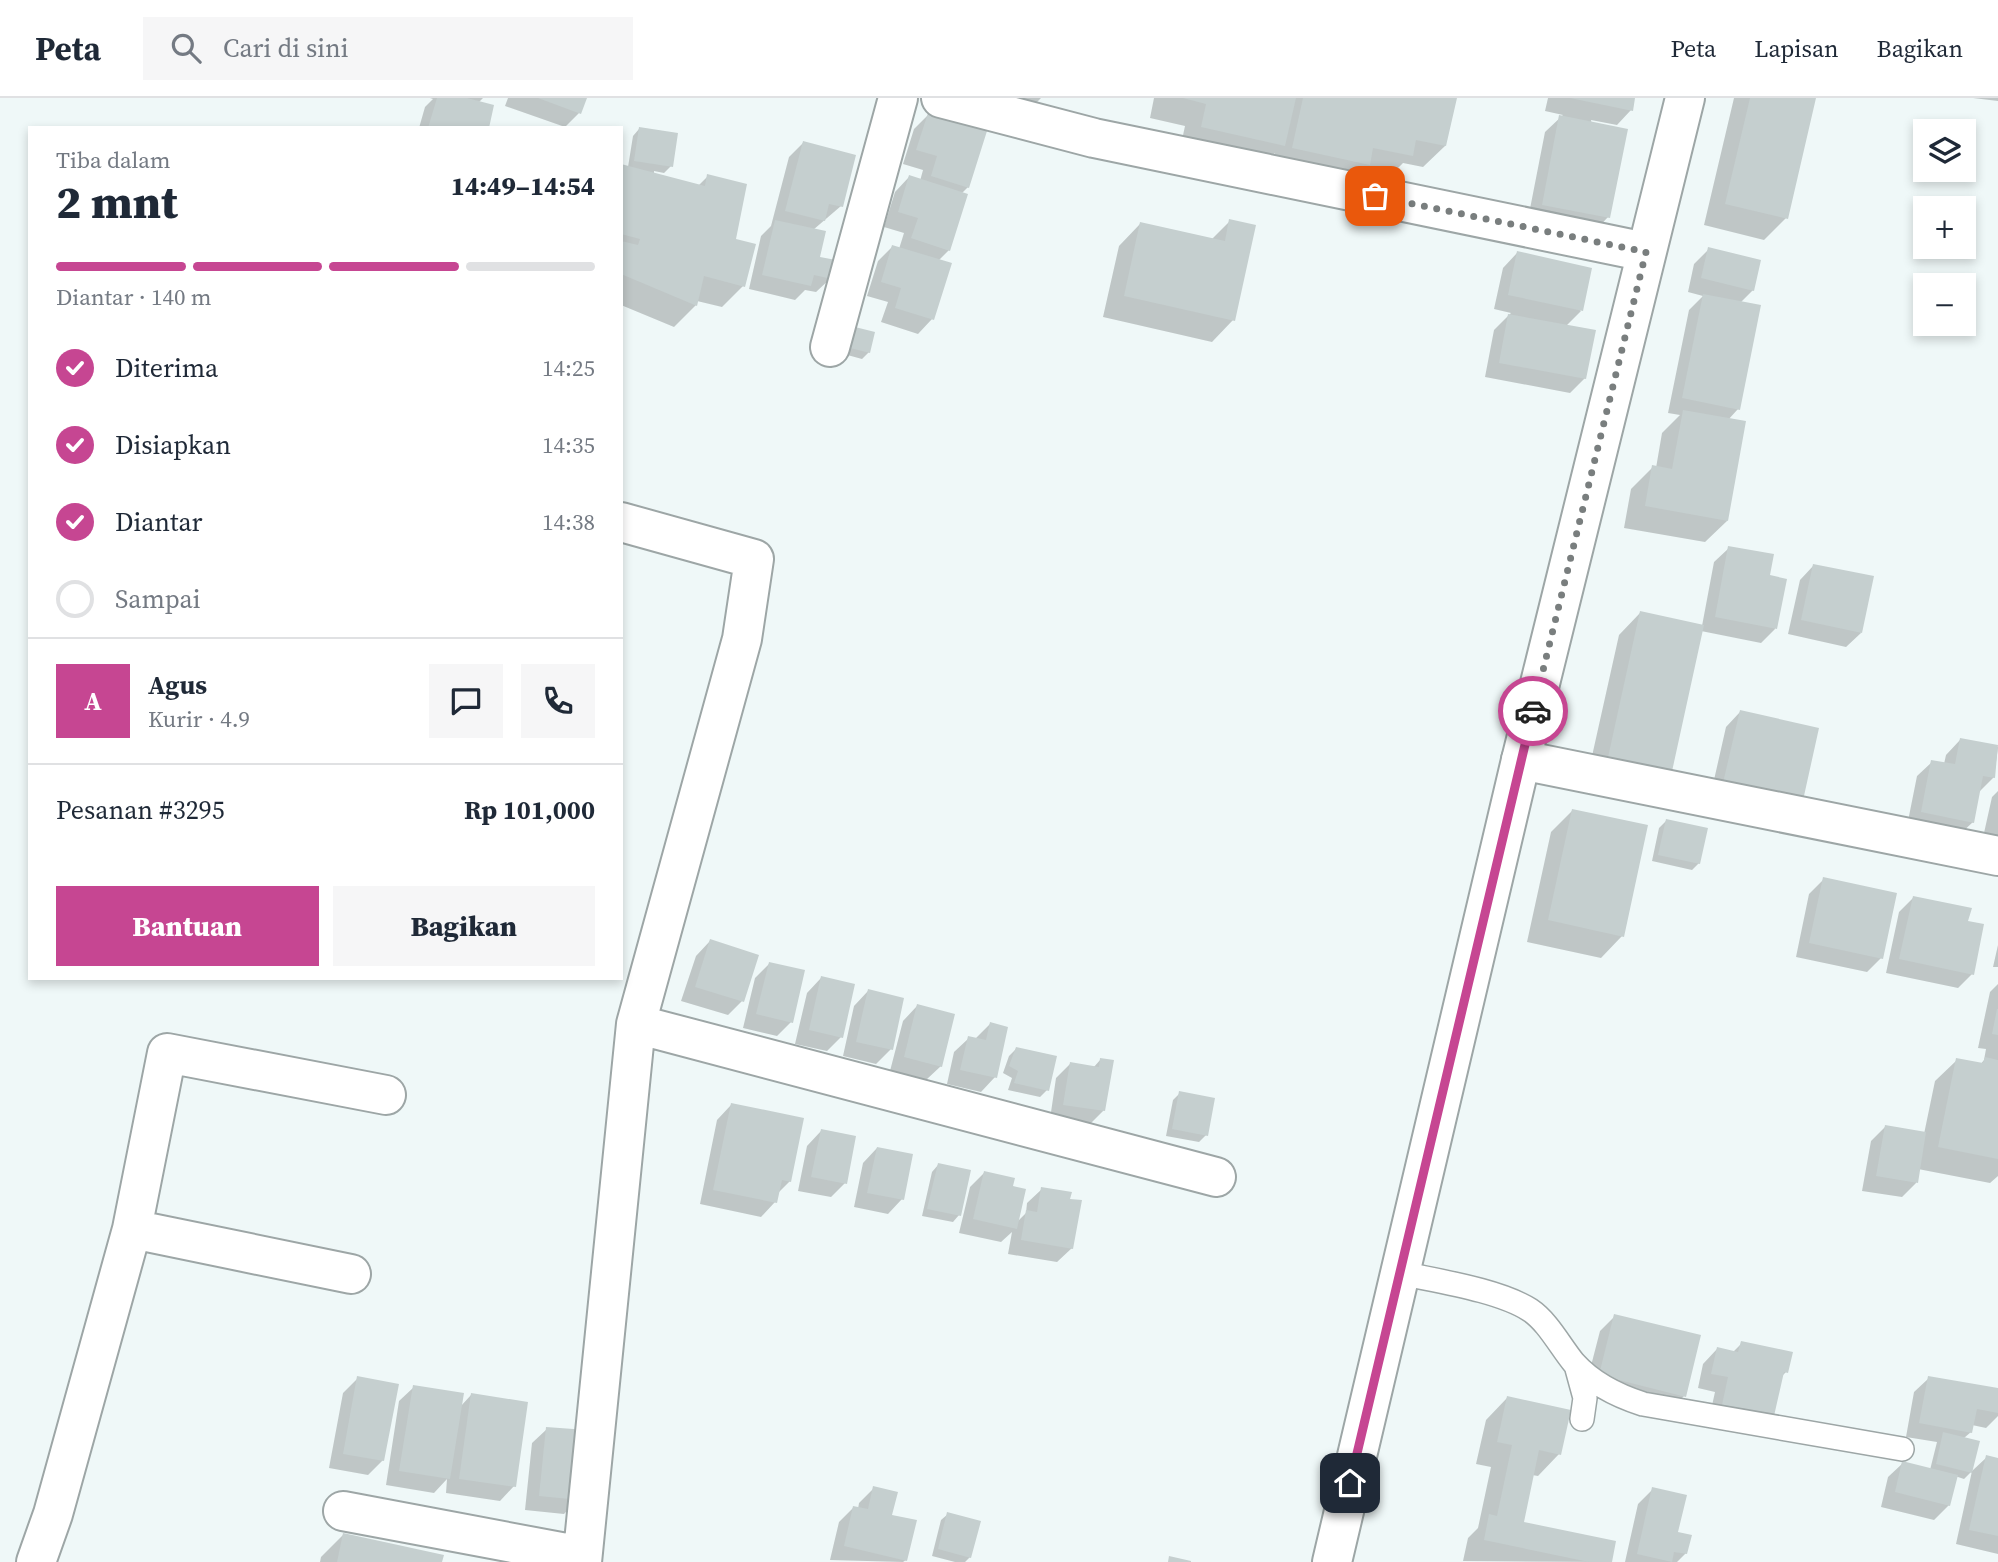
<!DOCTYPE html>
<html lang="id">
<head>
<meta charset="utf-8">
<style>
	:root { --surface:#fff; --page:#f6f6f7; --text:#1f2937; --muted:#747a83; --line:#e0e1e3; --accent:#c64692 }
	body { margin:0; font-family:"Source Serif 4",serif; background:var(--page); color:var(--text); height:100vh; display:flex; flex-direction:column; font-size:26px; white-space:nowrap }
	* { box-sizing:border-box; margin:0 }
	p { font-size:23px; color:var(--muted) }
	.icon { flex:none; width:38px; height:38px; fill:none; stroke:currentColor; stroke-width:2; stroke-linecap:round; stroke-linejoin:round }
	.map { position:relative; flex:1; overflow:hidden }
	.sheet { position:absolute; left:28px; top:28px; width:595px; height:854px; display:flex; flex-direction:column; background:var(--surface); border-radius:0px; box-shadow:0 4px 10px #0003 }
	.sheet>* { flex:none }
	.buttons { position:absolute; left:1913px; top:21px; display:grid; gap:14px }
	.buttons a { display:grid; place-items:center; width:63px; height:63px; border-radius:0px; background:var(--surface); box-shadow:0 4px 10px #0003; font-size:35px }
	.pin { position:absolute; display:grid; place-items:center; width:60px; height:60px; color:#fff; margin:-30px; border-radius:14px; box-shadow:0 4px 10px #0006 }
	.courier { position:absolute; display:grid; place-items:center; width:70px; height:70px; margin:-35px; border:5px solid #c64692; border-radius:50%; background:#fff; color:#222; box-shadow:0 2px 9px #0007 }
	.head em { font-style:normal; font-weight:800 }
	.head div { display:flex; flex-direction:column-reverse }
	.head { display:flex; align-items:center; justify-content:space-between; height:119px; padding:0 28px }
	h1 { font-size:46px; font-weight:800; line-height:52px }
	.bar { display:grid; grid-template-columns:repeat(4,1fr); gap:10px 7px; align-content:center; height:84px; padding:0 28px }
	.bar i { height:9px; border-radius:5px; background:var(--line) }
	.bar .active { background:var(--accent) }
	.bar p { grid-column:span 4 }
	.line { display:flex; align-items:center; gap:18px; padding:0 28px; border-top:2px solid var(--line) }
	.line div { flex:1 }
	.round { display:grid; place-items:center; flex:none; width:74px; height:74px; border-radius:0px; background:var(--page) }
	ol { padding:0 28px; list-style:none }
	li { display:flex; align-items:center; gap:21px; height:77px }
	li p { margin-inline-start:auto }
	li .icon { padding:7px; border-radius:50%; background:var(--accent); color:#fff; stroke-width:4 }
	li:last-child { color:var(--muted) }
	li i { width:38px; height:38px; border:4px solid var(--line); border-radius:50% }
	.primary-button { display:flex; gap:14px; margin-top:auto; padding:14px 28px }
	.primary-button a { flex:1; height:80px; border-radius:0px; background:var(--accent); color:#fff; font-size:28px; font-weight:800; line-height:80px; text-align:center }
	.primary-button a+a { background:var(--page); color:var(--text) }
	header { display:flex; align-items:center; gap:42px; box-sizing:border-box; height:98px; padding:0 35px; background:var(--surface); border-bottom:2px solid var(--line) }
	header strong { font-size:33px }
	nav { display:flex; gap:38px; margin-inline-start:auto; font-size:24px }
	.search { width:490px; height:63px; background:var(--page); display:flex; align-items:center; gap:18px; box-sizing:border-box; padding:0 24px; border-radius:0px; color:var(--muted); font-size:26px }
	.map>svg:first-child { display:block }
	.shadow { fill:#0003 }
	.building { fill:#c5cfcf }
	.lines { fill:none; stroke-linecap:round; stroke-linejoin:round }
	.lane-casing { stroke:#9da6a6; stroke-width:26 }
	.street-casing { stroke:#9da6a6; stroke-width:42 }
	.secondary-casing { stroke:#9da6a6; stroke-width:42 }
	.lane { stroke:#fff; stroke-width:23 }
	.street { stroke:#fff; stroke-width:38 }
	.secondary { stroke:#fff; stroke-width:38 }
	.done { stroke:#797e7e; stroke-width:7; stroke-dasharray:0 12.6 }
	.route { stroke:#c64692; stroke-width:9 }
</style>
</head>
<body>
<header>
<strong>Peta</strong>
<div class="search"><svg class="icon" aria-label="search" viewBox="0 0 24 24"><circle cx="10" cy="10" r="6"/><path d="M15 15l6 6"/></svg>Cari di sini</div>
<nav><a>Peta</a><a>Lapisan</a><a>Bagikan</a></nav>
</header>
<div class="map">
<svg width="1998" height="1464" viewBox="0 0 1998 1464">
	<rect width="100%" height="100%" fill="#eff8f8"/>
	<path class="shadow" d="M 430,0 L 483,0 L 478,5 L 487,30 L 419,30 L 425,9 L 433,1 Z
		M 508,0 L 585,0 L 579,15 L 565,29 L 505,8 Z
		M 998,0 L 1041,0 L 1032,9 Z
		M 1154,0 L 1455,0 L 1445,48 L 1423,69 L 1403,65 L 1389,79 L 1361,73 L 1347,88 L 1272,71 L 1275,55 L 1262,69 L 1180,51 L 1185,28 L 1150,20 Z
		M 1548,0 L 1633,0 L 1631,12 L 1617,27 L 1591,22 L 1608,119 L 1594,134 L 1528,121 L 1545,34 L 1563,17 L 1545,13 Z
		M 1734,0 L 1814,0 L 1786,120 L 1764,142 L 1704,127 Z
		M 1973,0 L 1998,0 L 1998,3 Z
		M 928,17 L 968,89 L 962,95 L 949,152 L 938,163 L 932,221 L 918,236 L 881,224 L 888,204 L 867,198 L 878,163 L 892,149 L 899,151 L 904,135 L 884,129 L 895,94 L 909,79 L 920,83 L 923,72 L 903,66 L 914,31 Z
		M 639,31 L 671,68 L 664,75 L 654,73 L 654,76 L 698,88 L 708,78 L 734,142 L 743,188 L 722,209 L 697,203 L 696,207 L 674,229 L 621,207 L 621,68 L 628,69 L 633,38 Z
		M 803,45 L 841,108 L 813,132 L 818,160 L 831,180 L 816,194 L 805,192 L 795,202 L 749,191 L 761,138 L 771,128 L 789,59 Z
		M 1230,123 L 1233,222 L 1212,244 L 1103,219 L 1119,148 L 1140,126 L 1211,142 Z
		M 1709,151 L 1753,192 L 1740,205 L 1738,311 L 1728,322 L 1727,423 L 1705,444 L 1624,430 L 1631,391 L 1653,369 L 1656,370 L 1662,335 L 1680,317 L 1668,315 L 1689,212 L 1703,198 L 1688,194 L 1694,166 Z
		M 1517,155 L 1581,213 L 1566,228 L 1585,280 L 1570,295 L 1485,279 L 1494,232 L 1511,215 L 1494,211 L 1503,170 Z
		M 844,237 L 869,254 L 862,261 L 840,255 Z
		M 1729,450 L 1767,478 L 1775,531 L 1761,545 L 1701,533 L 1670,677 L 1586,685 L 1619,537 L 1640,515 L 1702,528 L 1714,464 Z
		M 1814,467 L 1861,535 L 1846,549 L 1788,536 L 1800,482 Z
		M 1740,614 L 1786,721 L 1709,704 L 1726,629 Z
		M 1960,642 L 1998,649 L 1994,679 L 1978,695 L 1973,724 L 1958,738 L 1907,728 L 1917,678 L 1932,664 L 1944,666 L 1946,657 Z
		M 1998,693 L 1998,739 L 1984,735 L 1992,699 Z
		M 1573,712 L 1622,838 L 1601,860 L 1527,844 L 1551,734 Z
		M 1666,723 L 1699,765 L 1692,772 L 1652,763 L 1659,730 Z
		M 1824,781 L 1881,860 L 1867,874 L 1796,859 L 1809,796 Z
		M 1913,800 L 1966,824 L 1972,876 L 1958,890 L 1886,875 L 1899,814 Z
		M 710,843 L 742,903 L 728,917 L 681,903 L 696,858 Z
		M 1998,847 L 1998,869 L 1993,869 Z
		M 769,866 L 791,924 L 777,938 L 743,930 L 755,880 Z
		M 821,880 L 841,939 L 827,953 L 795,946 L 807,895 Z
		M 1998,886 L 1998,1078 L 1990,1085 L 1918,1071 L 1916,1085 L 1902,1099 L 1862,1093 L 1871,1043 L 1885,1029 L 1924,1036 L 1935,983 L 1957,962 L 1980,967 L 1984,962 L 1986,951 L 1978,950 L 1990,894 Z
		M 868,893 L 891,951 L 876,966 L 843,958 L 854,908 Z
		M 917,908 L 941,968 L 926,982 L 890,973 L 903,923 Z
		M 990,926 L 995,979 L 981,994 L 947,986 L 954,954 L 969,940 L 975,941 Z
		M 1016,951 L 1047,992 L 1040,999 L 1008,992 L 1012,980 L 1003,975 L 1009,958 Z
		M 1101,961 L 1104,1012 L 1089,1027 L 1050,1021 L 1056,980 L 1070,966 L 1093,970 Z
		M 1180,995 L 1206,1037 L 1199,1044 L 1166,1038 L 1173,1002 Z
		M 731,1007 L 790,1083 L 777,1096 L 775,1104 L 761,1119 L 700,1106 L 717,1022 Z
		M 821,1033 L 845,1085 L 831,1099 L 798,1093 L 807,1048 Z
		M 877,1050 L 902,1101 L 888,1116 L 854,1109 L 863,1065 Z
		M 938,1067 L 959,1117 L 953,1124 L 922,1118 L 932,1074 Z
		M 984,1075 L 1017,1124 L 1026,1115 L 1027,1105 L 1042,1091 L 1072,1150 L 1057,1164 L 1008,1156 L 1012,1134 L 1001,1144 L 959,1135 L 970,1089 Z
		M 1615,1218 L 1684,1298 L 1670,1312 L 1585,1291 L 1600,1233 Z
		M 1742,1245 L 1786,1274 L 1780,1280 L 1773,1317 L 1709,1321 L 1715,1294 L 1698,1290 L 1703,1266 L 1717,1251 L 1732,1255 Z
		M 358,1280 L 383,1362 L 368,1377 L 329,1370 L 343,1295 Z
		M 1929,1280 L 1998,1292 L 1998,1318 L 1986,1330 L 1972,1327 L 1971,1334 L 1964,1340 L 1971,1374 L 1964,1381 L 1955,1378 L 1949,1407 L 1934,1422 L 1881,1409 L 1888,1379 L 1903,1365 L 1930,1372 L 1937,1344 L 1906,1339 L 1914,1294 Z
		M 414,1289 L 460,1309 L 471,1297 L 514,1388 L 500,1403 L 446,1395 L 447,1381 L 434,1395 L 386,1387 L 399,1303 Z
		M 1507,1300 L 1559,1356 L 1538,1378 L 1532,1377 L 1522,1425 L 1610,1464 L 1463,1463 L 1468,1440 L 1478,1430 L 1491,1369 L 1476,1366 L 1486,1322 Z
		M 547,1331 L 578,1401 L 564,1416 L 525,1412 L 532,1345 Z
		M 1987,1359 L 1998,1361 L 1998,1456 L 1956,1446 L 1972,1373 Z
		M 874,1390 L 890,1418 L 906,1462 L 903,1464 L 830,1462 L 839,1424 L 853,1410 L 858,1411 L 859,1405 Z
		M 1653,1391 L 1686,1455 L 1677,1464 L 1625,1464 L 1638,1406 Z
		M 948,1416 L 970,1459 L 965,1464 L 955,1464 L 932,1458 L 941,1422 Z
		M 343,1437 L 440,1464 L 320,1464 L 321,1459 Z"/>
	<path class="building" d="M 437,0 L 467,0 L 494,7 L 489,30 L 428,30 Z
		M 538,0 L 587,0 L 581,16 Z
		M 1183,0 L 1296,0 L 1285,48 L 1201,29 L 1206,6 Z
		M 1303,0 L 1457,0 L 1446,48 L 1416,42 L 1413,58 L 1373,50 L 1370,67 L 1292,50 Z
		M 1570,0 L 1635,0 L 1633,13 Z
		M 1750,0 L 1816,0 L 1788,121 L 1725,106 Z
		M 928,15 L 987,33 L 969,90 L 931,78 L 937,58 L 916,52 Z
		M 1559,17 L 1628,31 L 1610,120 L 1542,107 Z
		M 639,29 L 678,35 L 673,69 L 634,63 Z
		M 803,43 L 856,57 L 843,109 L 829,106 L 825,123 L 785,113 Z
		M 621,66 L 705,88 L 707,76 L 747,86 L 736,141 L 756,146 L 745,189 L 704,178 L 697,208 L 621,176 L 621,143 L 638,147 L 640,141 L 621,136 Z
		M 909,77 L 968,96 L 950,153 L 911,140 L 918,120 L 898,114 Z
		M 1229,121 L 1256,127 L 1235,223 L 1124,198 L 1140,124 L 1225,143 Z
		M 775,122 L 826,133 L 820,159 L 836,162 L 832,181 L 814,177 L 811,188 L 762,177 Z
		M 892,147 L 952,165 L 934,222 L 895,210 L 901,190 L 881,184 Z
		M 1708,149 L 1761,162 L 1754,193 L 1701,180 Z
		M 1517,153 L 1592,170 L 1583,213 L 1508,197 Z
		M 1703,196 L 1761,207 L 1740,312 L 1682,300 Z
		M 1508,216 L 1596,232 L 1586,281 L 1499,265 Z
		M 851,228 L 875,234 L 870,255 L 846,249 Z
		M 1683,312 L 1746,323 L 1728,423 L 1645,408 L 1652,367 L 1672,371 Z
		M 1728,448 L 1774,456 L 1770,477 L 1787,481 L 1777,531 L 1715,519 Z
		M 1813,466 L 1874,478 L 1862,535 L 1801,522 Z
		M 1640,513 L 1704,527 L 1671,678 L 1607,664 Z
		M 1740,612 L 1819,630 L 1802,707 L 1722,689 Z
		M 1960,640 L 1998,647 L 1995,680 L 1983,678 L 1974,725 L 1921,714 L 1931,662 L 1955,666 Z
		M 1572,711 L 1648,727 L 1624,839 L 1548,822 Z
		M 1666,721 L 1708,730 L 1700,766 L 1658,757 Z
		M 1823,779 L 1897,795 L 1883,861 L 1809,845 Z
		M 1913,798 L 1972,810 L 1968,823 L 1984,826 L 1974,877 L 1899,861 Z
		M 710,841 L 759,857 L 744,904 L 695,889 Z
		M 769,864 L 805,872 L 793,925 L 756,916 Z
		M 821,878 L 855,886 L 843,940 L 809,932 Z
		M 868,891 L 904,900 L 893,952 L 856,944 Z
		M 917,906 L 955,916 L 942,969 L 904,959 Z
		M 1997,911 L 1998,911 L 1998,937 L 1992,936 Z
		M 990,924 L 1008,929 L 997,980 L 960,972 L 968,938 L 986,942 Z
		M 1016,949 L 1057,958 L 1049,993 L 1014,985 L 1018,973 L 1009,968 Z
		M 1985,959 L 1998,962 L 1998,1061 L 1938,1049 L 1956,960 L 1983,965 Z
		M 1100,960 L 1114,962 L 1105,1013 L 1063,1007 L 1070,964 L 1099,969 Z
		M 1179,993 L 1215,1000 L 1208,1038 L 1172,1031 Z
		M 731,1005 L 804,1020 L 791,1084 L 782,1082 L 777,1105 L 713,1092 Z
		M 1885,1027 L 1926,1034 L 1918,1085 L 1876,1078 Z
		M 821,1031 L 856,1038 L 847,1086 L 811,1079 Z
		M 877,1049 L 913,1056 L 904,1102 L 867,1095 Z
		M 938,1065 L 971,1072 L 961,1118 L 927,1111 Z
		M 984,1073 L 1015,1080 L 1013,1088 L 1026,1091 L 1017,1131 L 973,1121 Z
		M 1041,1089 L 1072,1094 L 1070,1101 L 1082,1102 L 1073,1151 L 1021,1142 L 1026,1112 L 1037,1114 Z
		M 1614,1216 L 1701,1237 L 1686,1299 L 1599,1277 Z
		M 1741,1243 L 1793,1254 L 1788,1275 L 1784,1274 L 1774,1318 L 1722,1307 L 1728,1279 L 1711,1276 L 1717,1249 L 1738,1254 Z
		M 357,1278 L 399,1286 L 384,1363 L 343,1356 Z
		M 1928,1278 L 1998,1290 L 1998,1315 L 1977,1311 L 1972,1335 L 1919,1325 Z
		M 413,1287 L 464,1295 L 450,1381 L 399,1373 Z
		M 471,1295 L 528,1304 L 516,1389 L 459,1381 Z
		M 1507,1298 L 1571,1312 L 1561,1357 L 1539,1352 L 1524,1424 L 1616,1443 L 1612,1464 L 1589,1464 L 1484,1442 L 1489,1416 L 1497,1418 L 1512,1347 L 1497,1344 Z
		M 546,1329 L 587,1332 L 580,1402 L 539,1398 Z
		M 1943,1334 L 1980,1343 L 1972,1375 L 1936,1366 Z
		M 1986,1357 L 1998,1360 L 1998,1438 L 1969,1432 Z
		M 1902,1363 L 1958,1377 L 1950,1408 L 1895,1394 Z
		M 873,1388 L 898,1394 L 892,1417 L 917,1422 L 907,1463 L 844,1448 L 853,1408 L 868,1411 Z
		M 1652,1389 L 1687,1397 L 1678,1434 L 1692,1437 L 1687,1456 L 1674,1454 L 1672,1464 L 1637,1456 Z
		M 947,1414 L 981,1423 L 971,1460 L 938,1451 Z
		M 343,1435 L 444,1457 L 442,1464 L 337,1464 Z
		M 1169,1458 L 1191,1463 L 1191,1464 L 1168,1464 Z"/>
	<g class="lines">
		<defs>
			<path id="lane" d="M 1401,1175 C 1437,1183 1499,1192 1530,1212 C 1548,1224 1560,1248 1574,1265 C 1592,1285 1618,1298 1643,1306 L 1902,1351
				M 1576,1267 L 1585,1300 L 1582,1321"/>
			<path id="street" d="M 941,0 L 1094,40 L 1646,154
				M 830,249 L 898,0
				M 1521,662 L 1998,758
				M 636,926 L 1216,1079
				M 132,1131 L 351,1176
				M 343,1413 L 582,1458
				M 36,1464 L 53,1416 L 132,1131 L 167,955 L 386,997
				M 582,1464 L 636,926 L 742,541 L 754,461 L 621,424"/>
			<path id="secondary" d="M 1332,1464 L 1521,662 L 1685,0"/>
		</defs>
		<use href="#lane" class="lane-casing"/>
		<use href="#street" class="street-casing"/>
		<use href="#secondary" class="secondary-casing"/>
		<use href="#lane" class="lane"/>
		<use href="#street" class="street"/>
		<use href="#secondary" class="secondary"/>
	</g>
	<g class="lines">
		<path class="done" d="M 1375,98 L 1646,154 L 1533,613"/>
		<path class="route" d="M 1350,1385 L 1533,613"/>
	</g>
</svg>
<div class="buttons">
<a><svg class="icon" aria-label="layers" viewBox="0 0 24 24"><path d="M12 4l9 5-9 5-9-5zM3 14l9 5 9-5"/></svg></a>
<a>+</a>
<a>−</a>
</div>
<div class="pin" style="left:1375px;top:98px;background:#ea580c"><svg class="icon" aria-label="bag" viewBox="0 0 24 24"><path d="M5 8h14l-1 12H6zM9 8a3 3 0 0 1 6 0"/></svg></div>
<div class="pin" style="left:1350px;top:1385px;background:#1f2937"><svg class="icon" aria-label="home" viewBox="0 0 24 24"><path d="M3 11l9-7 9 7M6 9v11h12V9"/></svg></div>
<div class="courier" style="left:1533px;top:613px"><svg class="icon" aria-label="car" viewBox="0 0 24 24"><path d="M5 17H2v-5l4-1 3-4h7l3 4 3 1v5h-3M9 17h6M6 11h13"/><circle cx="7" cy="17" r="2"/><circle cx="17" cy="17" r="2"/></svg></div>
<section class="sheet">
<div class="head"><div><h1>2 mnt</h1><p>Tiba dalam</p></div><em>14:49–14:54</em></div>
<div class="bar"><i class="active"></i><i class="active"></i><i class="active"></i><i></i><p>Diantar · 140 m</p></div>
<ol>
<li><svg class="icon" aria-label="check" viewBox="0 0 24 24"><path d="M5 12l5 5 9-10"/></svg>Diterima<p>14:25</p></li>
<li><svg class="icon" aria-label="check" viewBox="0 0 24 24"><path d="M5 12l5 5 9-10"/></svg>Disiapkan<p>14:35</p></li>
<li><svg class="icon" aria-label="check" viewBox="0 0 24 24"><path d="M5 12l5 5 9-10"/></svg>Diantar<p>14:38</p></li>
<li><i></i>Sampai</li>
</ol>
<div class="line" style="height:126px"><b class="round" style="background:var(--accent);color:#fff">A</b><div><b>Agus</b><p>Kurir · 4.9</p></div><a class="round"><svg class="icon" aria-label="chat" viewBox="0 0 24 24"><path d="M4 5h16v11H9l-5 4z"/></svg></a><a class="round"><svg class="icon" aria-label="phone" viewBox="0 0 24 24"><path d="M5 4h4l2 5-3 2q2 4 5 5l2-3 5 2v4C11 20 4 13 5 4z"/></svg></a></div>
<div class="line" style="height:91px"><div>Pesanan #3295</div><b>Rp 101,000</b></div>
<div class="primary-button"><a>Bantuan</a><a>Bagikan</a></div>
</section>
</div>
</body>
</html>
